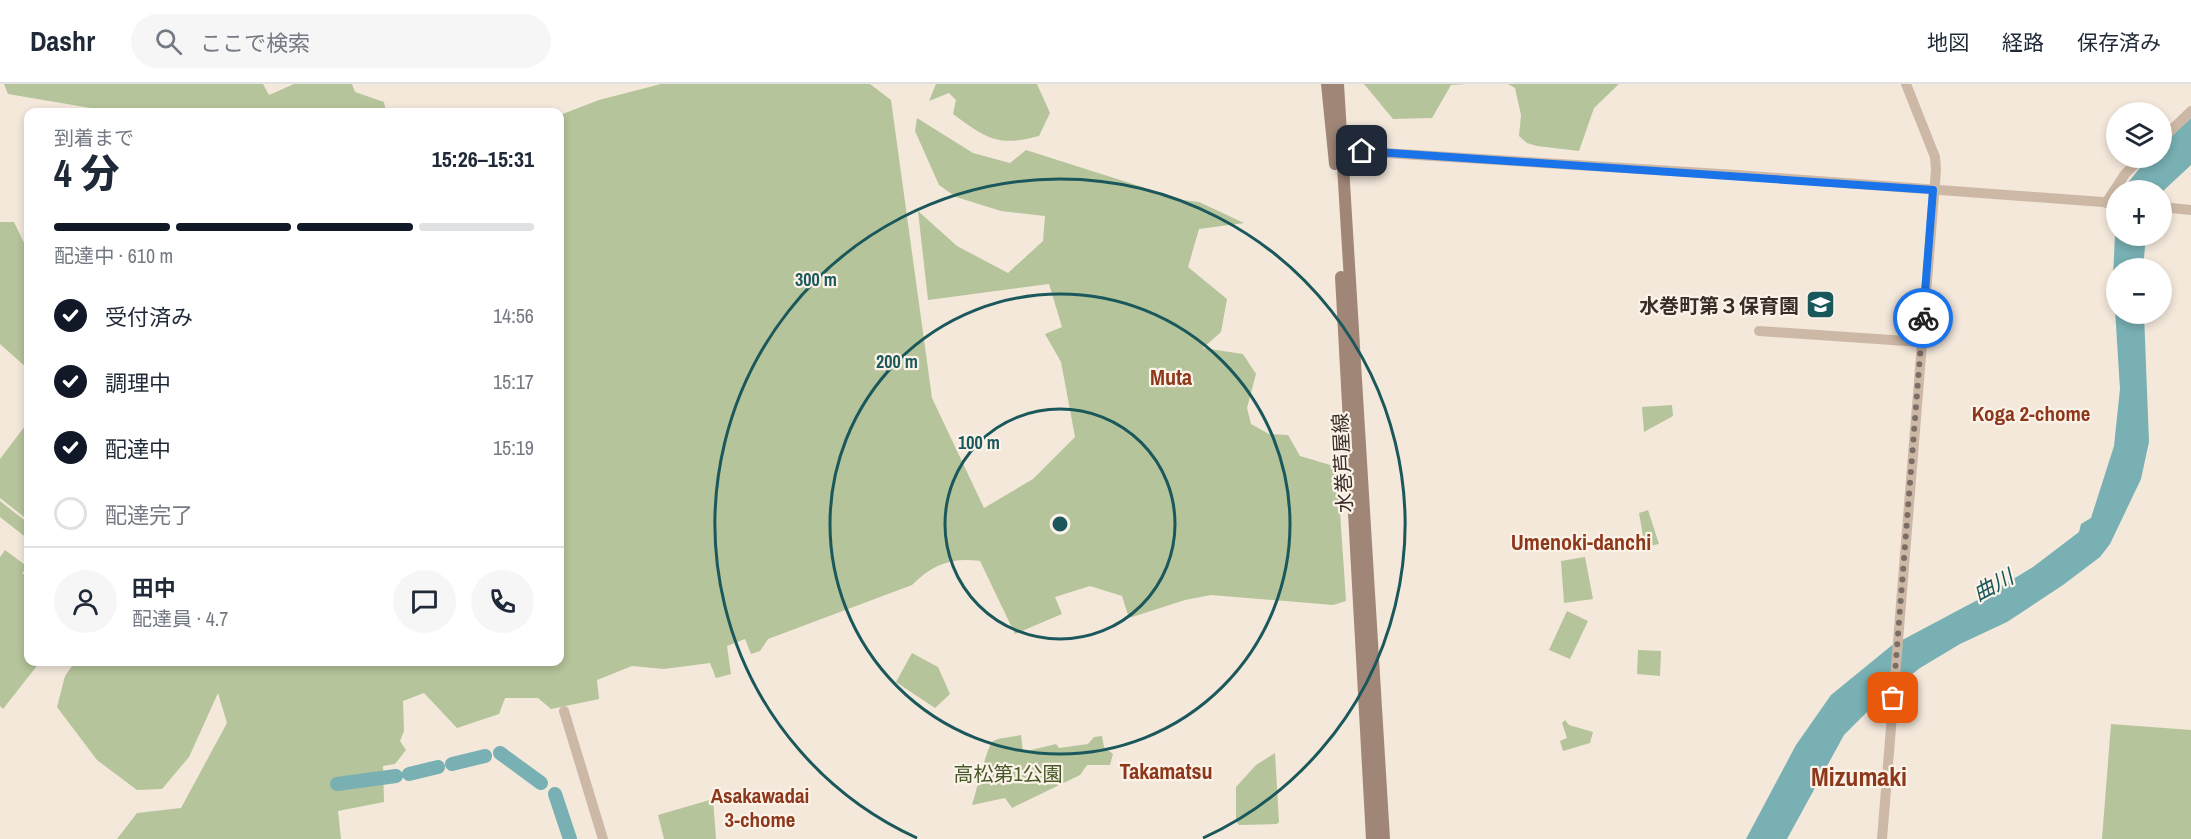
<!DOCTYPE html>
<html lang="ja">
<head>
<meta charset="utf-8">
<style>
	:root { --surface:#fff; --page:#f6f6f7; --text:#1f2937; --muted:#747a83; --line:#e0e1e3; --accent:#111827 }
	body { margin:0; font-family:"Archivo Narrow","Noto Sans JP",sans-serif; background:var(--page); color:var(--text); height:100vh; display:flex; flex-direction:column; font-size:22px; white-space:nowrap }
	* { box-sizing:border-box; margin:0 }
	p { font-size:20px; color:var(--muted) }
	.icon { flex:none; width:33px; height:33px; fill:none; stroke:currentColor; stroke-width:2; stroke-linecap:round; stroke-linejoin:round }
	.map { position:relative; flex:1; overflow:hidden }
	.panel { position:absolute; left:24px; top:24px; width:540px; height:558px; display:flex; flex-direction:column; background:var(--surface); border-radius:12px; box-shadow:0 3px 9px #0003 }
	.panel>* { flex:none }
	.controls { position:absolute; left:2106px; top:18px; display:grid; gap:12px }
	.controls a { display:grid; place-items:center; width:66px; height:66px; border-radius:50%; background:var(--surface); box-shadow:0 3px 9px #0003; font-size:30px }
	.pin { position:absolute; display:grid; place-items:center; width:51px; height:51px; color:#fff; margin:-26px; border-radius:12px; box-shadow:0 3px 9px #0006 }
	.courier { position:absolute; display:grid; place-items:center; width:60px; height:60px; margin:-30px; border:4px solid #1a73e8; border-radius:50%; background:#fff; color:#222; box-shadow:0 2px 8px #0007 }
	.overview em { font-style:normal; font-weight:800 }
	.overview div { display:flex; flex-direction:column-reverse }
	.overview { display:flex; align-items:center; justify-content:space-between; height:102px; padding:0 30px }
	h1 { font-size:39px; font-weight:800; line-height:45px }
	.bar { display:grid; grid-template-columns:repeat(4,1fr); gap:9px 6px; align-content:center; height:72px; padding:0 30px }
	.bar i { height:8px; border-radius:4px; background:var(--line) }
	.bar .on { background:var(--accent) }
	.bar p { grid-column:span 4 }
	.line { display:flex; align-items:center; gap:15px; padding:0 30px; border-top:2px solid var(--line) }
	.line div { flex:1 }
	.round { display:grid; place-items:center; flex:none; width:63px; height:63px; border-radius:32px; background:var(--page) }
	ol { padding:0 30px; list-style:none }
	li { display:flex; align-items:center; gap:18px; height:66px }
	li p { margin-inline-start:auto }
	li .icon { padding:6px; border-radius:50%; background:var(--accent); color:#fff; stroke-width:4 }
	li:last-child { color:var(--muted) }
	li i { width:33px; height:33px; border:3px solid var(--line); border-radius:50% }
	header { display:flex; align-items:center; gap:36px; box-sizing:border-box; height:84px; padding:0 30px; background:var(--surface); border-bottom:2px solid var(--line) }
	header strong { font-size:28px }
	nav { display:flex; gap:33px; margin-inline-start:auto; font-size:21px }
	.search { width:420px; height:54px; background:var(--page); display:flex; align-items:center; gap:15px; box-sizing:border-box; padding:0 21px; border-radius:33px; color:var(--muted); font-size:22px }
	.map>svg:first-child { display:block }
	.green { fill:#b5c49a }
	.water { fill:#78b0b3 }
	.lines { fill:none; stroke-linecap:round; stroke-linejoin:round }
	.river { stroke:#78b0b3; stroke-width:14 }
	.tertiary { stroke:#cdb8a6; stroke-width:10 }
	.secondary { stroke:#a08677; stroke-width:12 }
	.done { stroke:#7a6e66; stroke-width:6; stroke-dasharray:0 10.8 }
	.route { stroke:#1a73e8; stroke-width:8 }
	.ring { fill:none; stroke:#1a585c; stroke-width:3 }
	.labels { text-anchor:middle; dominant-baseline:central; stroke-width:4.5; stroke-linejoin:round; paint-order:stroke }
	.poi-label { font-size:20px; font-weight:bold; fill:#382d27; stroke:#fbf2e8; text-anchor:end }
	.street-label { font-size:20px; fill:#382d27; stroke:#fbf2e8 }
	.park-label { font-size:20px; fill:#475829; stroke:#fbf2e8 }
	.neighbourhood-label { font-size:21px; font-weight:bold; fill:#8d371b; stroke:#fbf2e8 }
	.water-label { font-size:21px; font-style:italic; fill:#1a585c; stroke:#fbf2e8 }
	.quarter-label { font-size:22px; font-weight:bold; fill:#8d371b; stroke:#fbf2e8 }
	.district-label { font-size:26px; font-weight:bold; fill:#8d371b; stroke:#fbf2e8 }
	.centre { fill:#1a585c; stroke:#fbf2e8; stroke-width:3 }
	.ring-label { font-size:18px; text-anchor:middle; font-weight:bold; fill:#1a585c; stroke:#fbf2e8; stroke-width:4.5; stroke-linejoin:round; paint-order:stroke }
</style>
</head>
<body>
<header>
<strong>Dashr</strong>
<div class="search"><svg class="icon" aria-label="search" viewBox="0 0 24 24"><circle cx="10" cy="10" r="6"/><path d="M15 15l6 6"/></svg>ここで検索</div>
<nav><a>地図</a><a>経路</a><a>保存済み</a></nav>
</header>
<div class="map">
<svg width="2191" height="755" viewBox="0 0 2191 755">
	<rect width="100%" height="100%" fill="#f4e8db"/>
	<path class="green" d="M 4,0 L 263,0 L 269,11 L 294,0 L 352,0 L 355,8 L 384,18 L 386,28 L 114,28 L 8,10 Z
		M 661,0 L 870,0 L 891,16 L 932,314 L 984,424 L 1033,395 L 1075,353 L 1061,278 L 1045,250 L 1062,243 L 1049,200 L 928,216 L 918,127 L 957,162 L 1008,189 L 1043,157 L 1045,132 L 1001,127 L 956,113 L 939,101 L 915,47 L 917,34 L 973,69 L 1010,79 L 1026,66 L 1183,116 L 1199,118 L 1244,139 L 1199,145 L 1188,183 L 1227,215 L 1221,248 L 1203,264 L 1243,270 L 1256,290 L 1247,324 L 1251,340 L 1269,350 L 1288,351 L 1300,372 L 1337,383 L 1346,517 L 1333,521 L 1211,511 L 1185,516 L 1129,534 L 1122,512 L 1090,502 L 1055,513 L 1062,530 L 1015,550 L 980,477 C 952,473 933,480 912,501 L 768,555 L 760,567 L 751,570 L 745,555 L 727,562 L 731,590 L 716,594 L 710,579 L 664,585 L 632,582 L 597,596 L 599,615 L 551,625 L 538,614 L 505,614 L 499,630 L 457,644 L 424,609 L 403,617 L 404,647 L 400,657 L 406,666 L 395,680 L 383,682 L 384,718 L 338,727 L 341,755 L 117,755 L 137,729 L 181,724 L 227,639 L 218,609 L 189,673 L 162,705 L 137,706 L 97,676 L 57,623 L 65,592 L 75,578 L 560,578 L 560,31 L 599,16 Z
		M 936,0 L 1037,0 L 1050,29 L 1039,52 C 998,63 987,55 953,30 L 956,16 L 949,9 L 929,17 Z
		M 1364,0 L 1466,0 L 1451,1 L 1432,34 L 1393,35 Z
		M 1508,0 L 1619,0 L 1594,24 L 1579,67 L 1537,62 L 1527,59 L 1519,52 L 1521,31 L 1515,4 Z
		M 0,138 L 14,138 L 28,167 L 28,285 L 0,260 Z
		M 1672,321 L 1673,332 L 1644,348 L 1642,323 Z
		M 28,338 L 28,436 L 0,414 L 0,375 Z
		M 0,417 L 28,439 L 28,455 L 0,433 Z
		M 1648,426 L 1659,460 L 1645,463 L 1639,429 Z
		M 5,466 L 28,483 L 28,488 L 26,488 L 26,484 L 22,490 L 26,490 L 27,494 L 28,490 L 28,578 L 40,578 L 3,625 L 0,622 L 0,473 Z
		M 1585,473 L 1593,515 L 1564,519 L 1561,477 Z
		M 1567,527 L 1588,537 L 1570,575 L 1549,566 Z
		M 1638,566 L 1661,567 L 1660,592 L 1637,590 Z
		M 912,569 L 938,583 L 950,610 L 935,624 L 896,598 Z
		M 1565,636 L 1569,641 L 1593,648 L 1590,659 L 1563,667 L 1560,657 L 1567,654 L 1562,639 Z
		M 2111,640 L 2191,646 L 2191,755 L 2102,755 Z
		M 1021,651 L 1023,668 L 1056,660 L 1059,664 L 1088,660 L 1094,653 L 1102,652 L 1104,663 L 1113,670 L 1110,681 L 1087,681 L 1080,691 L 1012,724 L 1005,714 L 972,721 C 976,709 987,662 993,657 C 1000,653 1013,653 1021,651 Z
		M 1275,669 L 1279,738 L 1277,740 L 1239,741 L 1236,737 L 1236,703 L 1256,681 Z
		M 713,715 L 716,755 L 664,755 L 658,731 Z"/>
	<path class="water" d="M 2191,34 L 2191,81 L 2162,108 L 2122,106 L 2148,74 L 2162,74 L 2162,61 Z
		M 2116,128 L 2116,152 L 2146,152 L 2143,184 L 2116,184 L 2116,230 L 2144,230 L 2149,358 L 2141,395 L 2110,460 L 2100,473 L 2063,501 L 2007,538 L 1960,560 L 1920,584 L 1880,615 L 1844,651 L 1787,755 L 1746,755 L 1796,661 L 1831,611 L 1891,562 L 1985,512 L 2033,483 L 2079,448 L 2081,440 L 2091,434 L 2114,362 L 2120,305 L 2113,194 Z"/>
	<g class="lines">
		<path class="river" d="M 500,669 L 541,699
			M 452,680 L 485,672
			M 409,690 L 438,683
			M 337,700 L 396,692
			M 555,710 L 570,755"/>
		<path class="tertiary" d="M 2162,55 L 2191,27
			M 1336,66 L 1737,91 L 2116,119
			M 2106,119 L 2125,90 L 2141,74
			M 2162,123 L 2191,126
			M 1759,247 L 1921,258
			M 564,627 L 603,755
			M 1882,755 L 1936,86 L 1935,73 L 1906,0"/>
		<path class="secondary" d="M 1327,0 L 1335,80
			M 1338,0 L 1384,755
			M 1341,193 L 1372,755"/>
	</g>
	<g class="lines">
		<path class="done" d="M 1893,614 L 1923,234"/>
		<path class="route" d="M 1362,67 L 1933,106 L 1923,234"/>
	</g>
	<g class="ring">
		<circle cx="1060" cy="440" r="115"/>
		<circle cx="1060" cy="440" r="230"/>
		<path d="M917 754A345 345 0 1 1 1203 754"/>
	</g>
	<defs>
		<symbol id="school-square" viewBox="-11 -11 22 22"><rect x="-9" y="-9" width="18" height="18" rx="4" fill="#1a585c" stroke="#fbf2e8"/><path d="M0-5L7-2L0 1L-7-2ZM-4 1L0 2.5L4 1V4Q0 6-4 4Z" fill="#fff"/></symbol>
	</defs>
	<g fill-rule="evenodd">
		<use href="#school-square" x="1804" y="204" width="33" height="33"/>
	</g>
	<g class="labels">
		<g class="poi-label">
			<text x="1799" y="221">水巻町第３保育園</text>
		</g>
		<g class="street-label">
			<text transform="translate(1342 379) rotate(-93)">水巻芦屋線</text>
		</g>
		<g class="park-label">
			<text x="1008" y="689">高松第1公園</text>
		</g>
		<g class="neighbourhood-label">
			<text x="2031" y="329">Koga 2-chome</text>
			<text x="760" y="711">Asakawadai<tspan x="760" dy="24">3-chome</tspan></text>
		</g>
		<g class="water-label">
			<text transform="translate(1993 501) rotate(-28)">曲川</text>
		</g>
		<g class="quarter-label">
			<text x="1171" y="293">Muta</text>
			<text x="1581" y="458">Umenoki-danchi</text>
			<text x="1166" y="687">Takamatsu</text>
		</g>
		<g class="district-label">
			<text x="1859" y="692">Mizumaki</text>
		</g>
	</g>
	<circle cx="1060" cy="440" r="9" class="centre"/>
	<g class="ring-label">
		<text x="816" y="202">300 m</text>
		<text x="897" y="284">200 m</text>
		<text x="979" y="365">100 m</text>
	</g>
</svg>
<div class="controls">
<a><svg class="icon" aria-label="layers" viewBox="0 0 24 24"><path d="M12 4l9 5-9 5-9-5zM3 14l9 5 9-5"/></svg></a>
<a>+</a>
<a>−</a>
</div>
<div class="pin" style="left:1893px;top:614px;background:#ea580c"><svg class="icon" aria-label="bag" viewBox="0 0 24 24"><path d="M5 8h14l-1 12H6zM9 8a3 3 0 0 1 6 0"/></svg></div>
<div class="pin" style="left:1362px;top:67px;background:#1f2937"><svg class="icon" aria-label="home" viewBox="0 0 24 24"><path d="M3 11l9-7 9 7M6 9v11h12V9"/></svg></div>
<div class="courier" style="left:1923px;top:234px"><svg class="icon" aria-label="bike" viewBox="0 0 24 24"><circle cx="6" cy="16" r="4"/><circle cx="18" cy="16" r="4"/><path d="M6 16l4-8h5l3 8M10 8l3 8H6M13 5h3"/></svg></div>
<section class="panel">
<div class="overview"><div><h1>4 分</h1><p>到着まで</p></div><em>15:26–15:31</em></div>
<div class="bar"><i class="on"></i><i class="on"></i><i class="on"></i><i></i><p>配達中 · 610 m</p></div>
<ol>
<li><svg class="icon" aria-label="check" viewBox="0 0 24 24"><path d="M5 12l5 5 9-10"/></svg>受付済み<p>14:56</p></li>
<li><svg class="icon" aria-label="check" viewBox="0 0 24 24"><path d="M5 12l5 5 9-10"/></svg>調理中<p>15:17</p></li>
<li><svg class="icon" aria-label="check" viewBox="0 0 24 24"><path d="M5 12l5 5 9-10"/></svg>配達中<p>15:19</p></li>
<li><i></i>配達完了</li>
</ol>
<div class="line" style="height:108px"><a class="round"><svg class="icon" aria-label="person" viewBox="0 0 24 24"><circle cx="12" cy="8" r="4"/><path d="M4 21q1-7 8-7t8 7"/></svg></a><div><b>田中</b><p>配達員 · 4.7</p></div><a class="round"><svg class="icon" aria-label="chat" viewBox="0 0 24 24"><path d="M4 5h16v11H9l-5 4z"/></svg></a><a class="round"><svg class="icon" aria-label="phone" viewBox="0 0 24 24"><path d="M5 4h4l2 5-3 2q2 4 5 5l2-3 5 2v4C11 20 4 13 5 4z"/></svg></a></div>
</section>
</div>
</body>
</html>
